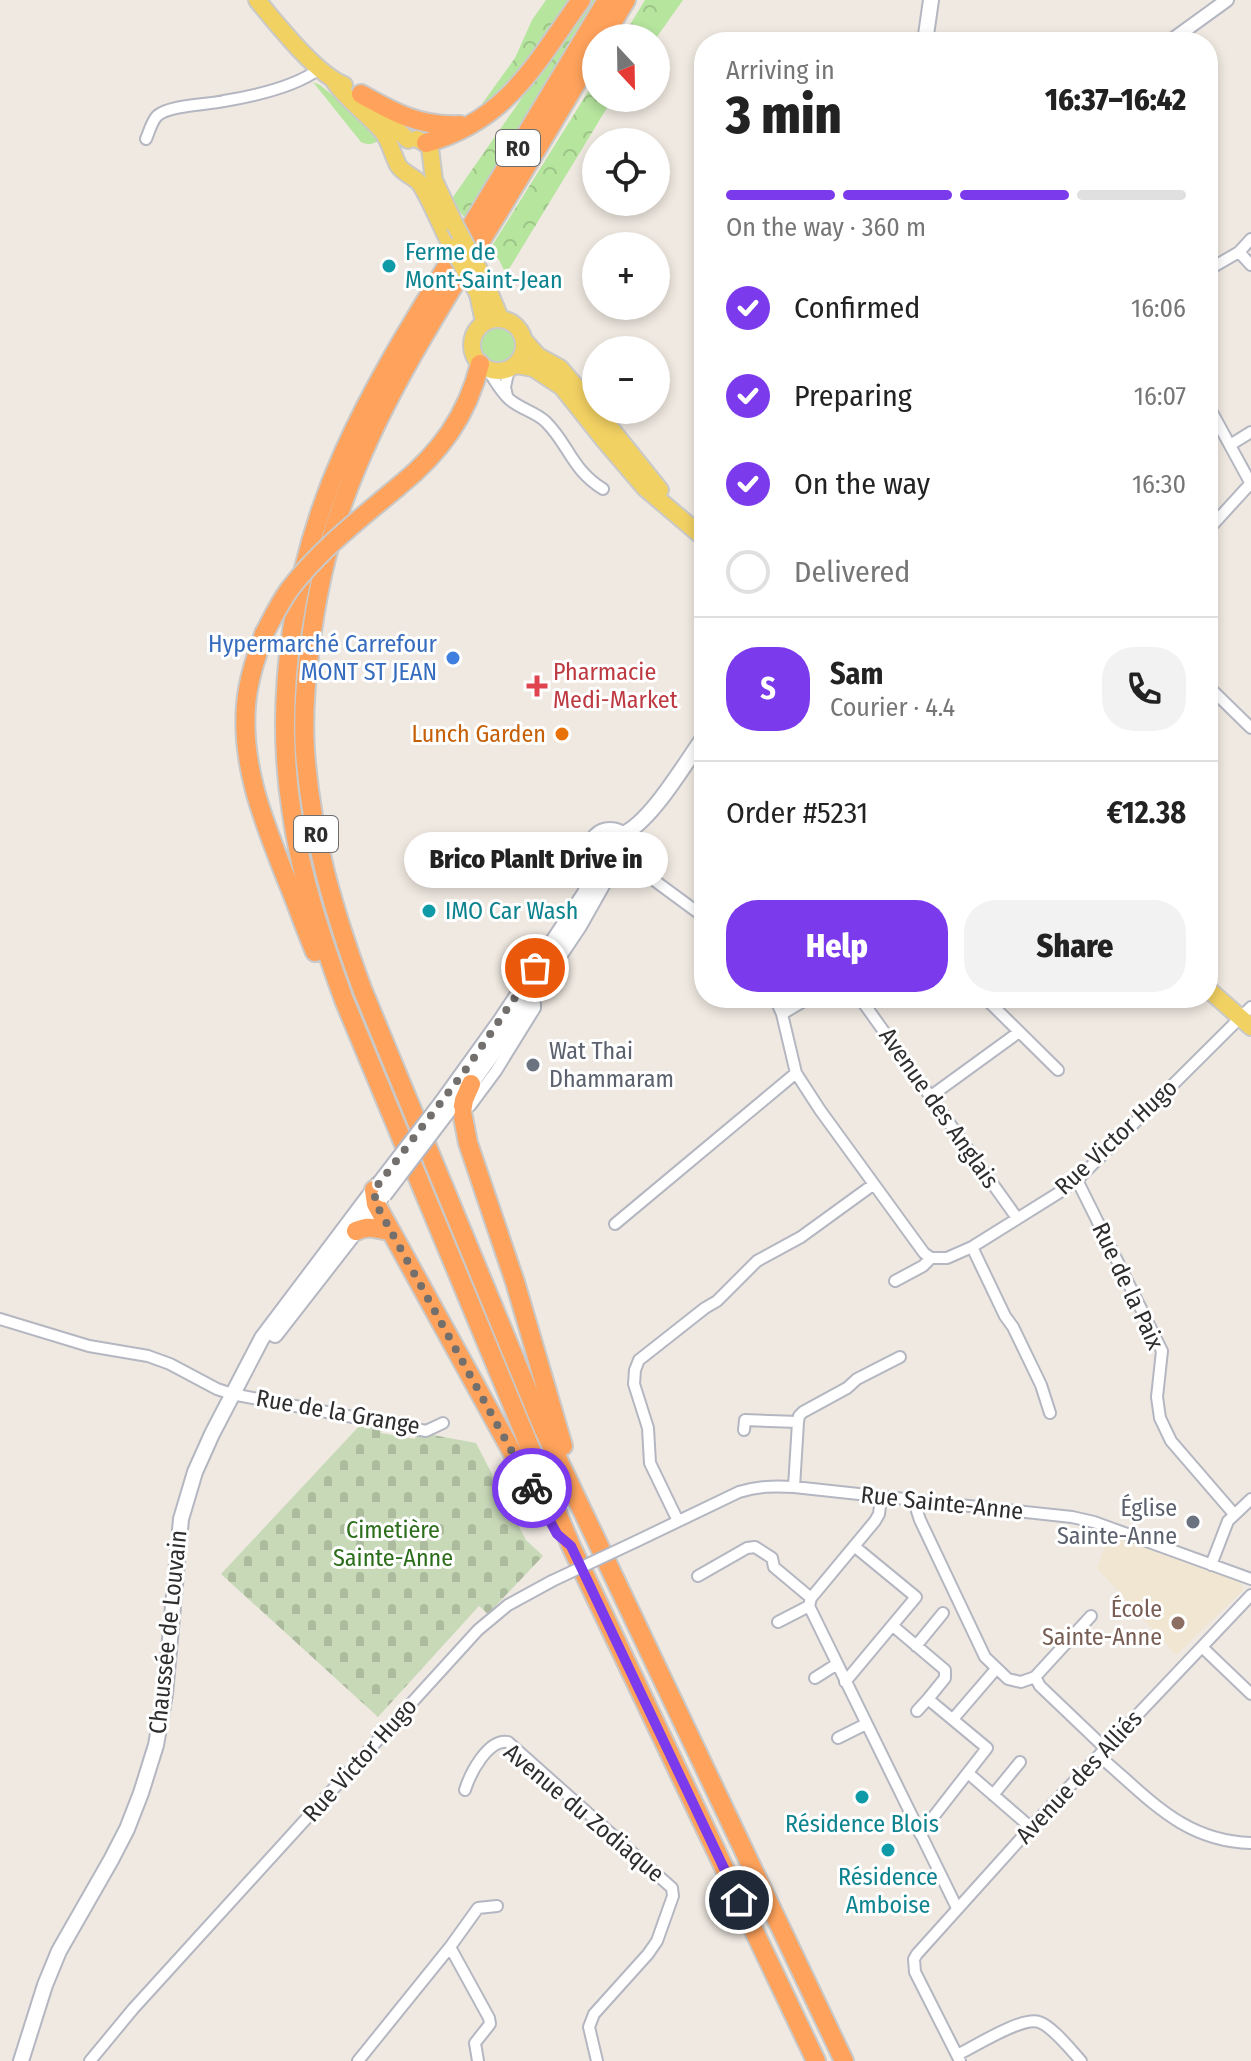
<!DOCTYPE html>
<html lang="en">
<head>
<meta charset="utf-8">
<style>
	:root { --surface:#fff; --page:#f2f2f2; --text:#222; --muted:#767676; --line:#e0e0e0; --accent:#7c3aed }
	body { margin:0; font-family:"Fira Sans Condensed",sans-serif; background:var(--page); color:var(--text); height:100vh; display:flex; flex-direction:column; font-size:30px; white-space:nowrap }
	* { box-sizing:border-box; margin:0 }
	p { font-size:26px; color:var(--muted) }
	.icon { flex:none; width:44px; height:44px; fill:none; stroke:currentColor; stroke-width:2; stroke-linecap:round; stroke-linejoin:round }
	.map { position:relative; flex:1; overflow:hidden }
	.sheet { position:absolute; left:694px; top:32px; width:524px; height:976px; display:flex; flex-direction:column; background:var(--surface); border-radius:32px; box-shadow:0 4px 12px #0003 }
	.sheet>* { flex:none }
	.needle { width:52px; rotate:158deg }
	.controls { position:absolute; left:582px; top:24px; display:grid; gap:16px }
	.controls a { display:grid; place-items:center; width:88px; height:88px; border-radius:50%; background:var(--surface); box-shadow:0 4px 12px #0003; font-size:40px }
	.pin { position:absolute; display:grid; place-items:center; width:68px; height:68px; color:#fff; margin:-34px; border:4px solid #fff; border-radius:50%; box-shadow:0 2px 8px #0007 }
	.courier { position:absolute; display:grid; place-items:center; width:80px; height:80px; margin:-40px; border:6px solid #7c3aed; border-radius:50%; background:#fff; color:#222; box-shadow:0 2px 10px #0007 }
	.bubble { position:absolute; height:56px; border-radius:28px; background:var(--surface); box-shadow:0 4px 12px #0003; font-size:26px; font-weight:800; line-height:56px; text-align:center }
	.overview em { font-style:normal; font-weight:800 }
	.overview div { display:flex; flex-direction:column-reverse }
	.overview { display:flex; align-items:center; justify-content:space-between; height:136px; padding:0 32px }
	h1 { font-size:52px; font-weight:800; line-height:60px }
	.bar { display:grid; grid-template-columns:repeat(4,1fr); gap:12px 8px; align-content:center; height:96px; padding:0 32px }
	.bar i { height:10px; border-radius:6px; background:var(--line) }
	.bar .current { background:var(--accent) }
	.bar p { grid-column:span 4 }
	.line { display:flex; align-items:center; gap:20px; padding:0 32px; border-top:2px solid var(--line) }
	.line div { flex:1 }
	.round { display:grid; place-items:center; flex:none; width:84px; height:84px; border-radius:32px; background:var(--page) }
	ol { padding:0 32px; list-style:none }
	li { display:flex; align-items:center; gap:24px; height:88px }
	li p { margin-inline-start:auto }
	li .icon { padding:8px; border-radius:50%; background:var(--accent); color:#fff; stroke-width:4 }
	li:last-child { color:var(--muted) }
	li i { width:44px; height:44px; border:4px solid var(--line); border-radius:50% }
	.button { display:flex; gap:16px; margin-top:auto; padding:16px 32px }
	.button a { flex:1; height:92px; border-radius:32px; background:var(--accent); color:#fff; font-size:32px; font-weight:800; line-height:92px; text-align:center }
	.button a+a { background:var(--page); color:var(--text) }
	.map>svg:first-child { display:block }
	.education { fill:#f0e6d1 }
	.grass { fill:#b6e59e }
	.forest { fill:url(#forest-crowns) }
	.cemetery { fill:url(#cemetery-stones) }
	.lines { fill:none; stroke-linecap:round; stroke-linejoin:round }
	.minor-casing { stroke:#b4b7c1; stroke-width:14 }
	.tertiary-casing { stroke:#b4b7c1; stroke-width:16 }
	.secondary-casing { stroke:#b4b7c1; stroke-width:18 }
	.primary-casing { stroke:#c9c9c9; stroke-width:20 }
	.motorway-casing { stroke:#c9c9c9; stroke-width:22 }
	.minor { stroke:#fff; stroke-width:10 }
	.tertiary { stroke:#fff; stroke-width:12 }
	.secondary { stroke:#fff; stroke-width:14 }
	.primary { stroke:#f2d163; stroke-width:16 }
	.motorway { stroke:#ffa35c; stroke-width:18 }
	.minor-bridge-casing { stroke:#b4b7c1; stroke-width:14; stroke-linecap:butt }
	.secondary-bridge-casing { stroke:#b4b7c1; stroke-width:18; stroke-linecap:butt }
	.primary-bridge-casing { stroke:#c9c9c9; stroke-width:20; stroke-linecap:butt }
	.motorway-bridge-casing { stroke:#c9c9c9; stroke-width:22; stroke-linecap:butt }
	.minor-bridge { stroke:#fff; stroke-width:10 }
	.secondary-bridge { stroke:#fff; stroke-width:14 }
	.primary-bridge { stroke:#f2d163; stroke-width:16 }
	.motorway-bridge { stroke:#ffa35c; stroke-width:18 }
	.done { stroke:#726f6d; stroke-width:8; stroke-dasharray:0 14.4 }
	.route { stroke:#7c3aed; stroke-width:10 }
	.culture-dot { fill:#0f9aa8; stroke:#fff; stroke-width:3 }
	.shop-dot { fill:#3f7fe0; stroke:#fff; stroke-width:3 }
	.health-dot { fill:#e0444e; stroke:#fff; stroke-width:3 }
	.food-dot { fill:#e8710a; stroke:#fff; stroke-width:3 }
	.worship-dot { fill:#6b7280; stroke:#fff; stroke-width:3 }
	.education-dot { fill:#8d6e63; stroke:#fff; stroke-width:3 }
	.labels { text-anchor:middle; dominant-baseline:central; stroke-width:6; stroke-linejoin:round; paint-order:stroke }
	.shield { fill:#fff; stroke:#6d6d6d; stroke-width:2 }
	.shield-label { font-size:22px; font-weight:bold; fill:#2e2e2e }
	.culture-label { font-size:24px; fill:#0d838f; stroke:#fff; text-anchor:start }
	.shop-label { font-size:24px; fill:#366cbe; stroke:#fff; text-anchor:end }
	.health-label { font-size:24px; fill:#be3a42; stroke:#fff; text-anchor:start }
	.food-label { font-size:24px; fill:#c56008; stroke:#fff; text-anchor:end }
	.worship-label { font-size:24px; fill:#5b616d; stroke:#fff; text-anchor:start }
	.street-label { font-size:24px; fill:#2e2e2e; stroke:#fff }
	.park-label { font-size:24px; fill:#2c6e1b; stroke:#fff }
	.education-label { font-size:24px; fill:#785e54; stroke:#fff; text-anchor:end }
</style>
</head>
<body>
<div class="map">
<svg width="1251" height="2061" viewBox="0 0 1251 2061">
	<defs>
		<pattern id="forest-crowns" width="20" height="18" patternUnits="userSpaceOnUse" patternTransform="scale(2)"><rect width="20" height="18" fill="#b6e59e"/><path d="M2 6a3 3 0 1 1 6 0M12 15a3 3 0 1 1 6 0" fill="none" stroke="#9dc588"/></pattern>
		<pattern id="cemetery-stones" width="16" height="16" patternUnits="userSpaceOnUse" patternTransform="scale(2)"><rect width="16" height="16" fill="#c8d9b8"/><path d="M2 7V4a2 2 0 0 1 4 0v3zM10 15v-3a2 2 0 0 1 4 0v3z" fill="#acbb9e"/></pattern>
	</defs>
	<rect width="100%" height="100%" fill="#efe9e1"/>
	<path class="education" d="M 1109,1535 L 1240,1582 L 1243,1590 L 1176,1655 L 1097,1568 Z"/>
	<path class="grass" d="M 313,82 L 320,85 L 357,115 L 381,139 C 373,144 370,146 361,142 Z
		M481 345a17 17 0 1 1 34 0a17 17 0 1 1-34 0Z"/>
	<path class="forest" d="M 546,0 L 573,0 L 513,87 L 474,115 L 515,58 L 532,20 Z
		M 590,0 L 595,0 L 466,219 L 453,204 L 453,197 Z
		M 645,0 L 683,0 L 656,38 L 622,38 Z
		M 596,79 L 596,98 L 613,98 L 506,274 L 499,260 L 490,249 Z"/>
	<path class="cemetery" d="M 362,1423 L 381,1427 L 381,1433 L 415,1439 L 417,1432 L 476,1443 L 526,1540 L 543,1556 L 488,1614 L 479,1606 L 378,1717 L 221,1574 Z"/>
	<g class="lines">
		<defs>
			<path id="minor" d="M 146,139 C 149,132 152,121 157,116 C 169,105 207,105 224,101 C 254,96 295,87 319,69
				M 1239,252 L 1251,265
				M 1208,270 L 1239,252 L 1251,239
				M 486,368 C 494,378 499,390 509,399 C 520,409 536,412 546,422 C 569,445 572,470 603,489
				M 507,396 L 505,387 L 509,369
				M 1208,405 L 1251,484
				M 1230,445 L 1251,432
				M 1208,530 L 1251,483
				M 1208,686 L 1251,728
				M 628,861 L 704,917
				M 775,998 L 782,1014 L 796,1073 L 820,1110 L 924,1253 L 931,1258
				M 860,998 L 1017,1218
				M 985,998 L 1058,1070
				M 782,1014 L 809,998
				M 931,1096 L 1019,1032
				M 470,1106 L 496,1071 L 535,1008 L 535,1004 L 530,999
				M 1077,1180 L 1162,1351 L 1157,1397 L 1160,1418 L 1171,1441 L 1234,1514
				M 615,1224 L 796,1073
				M 972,1247 L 1005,1316 L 1013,1327 L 1041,1385 L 1050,1413
				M 895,1281 L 923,1266 L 931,1258 L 947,1258 L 972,1247 L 1060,1192 L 1077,1180 L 1251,1007
				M 0,1319 L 89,1346 L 148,1356 L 170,1364 L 217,1389 L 232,1394 L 426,1431 L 443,1423
				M 744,1430 L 745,1420 L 798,1422
				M 794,1487 L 798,1422 L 799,1416 L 803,1412 L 847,1388 L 857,1379 L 900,1357
				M 881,1497 L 879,1514 L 875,1521 L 811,1598 L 809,1606 L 957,1908
				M 919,1501 L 917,1511 L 920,1520 L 985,1657 L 1008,1679 L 1021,1682 L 1035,1677 L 1091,1616
				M 678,1521 L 650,1463 L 648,1428 L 634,1384 L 635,1370 L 639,1360 L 705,1308 L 717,1301 L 757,1261 L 801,1237 L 874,1184
				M 637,1541 L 739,1492 C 758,1486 774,1486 794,1487 L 1072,1517 L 1094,1522 L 1251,1579
				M 1211,1565 L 1228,1521 L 1251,1499
				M 698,1576 L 747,1548 L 755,1547 L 772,1558 L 774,1567 L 811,1598
				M 778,1622 L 809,1606
				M 893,1626 L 945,1670 L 945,1678 L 928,1699 L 987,1748 L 920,1834
				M 916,1646 L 943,1613
				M 1202,1647 L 1251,1694
				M 1035,1677 L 1040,1686 L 1106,1749
				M 815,1678 L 837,1664
				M 845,1682 L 916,1597 L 854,1546
				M 917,1711 L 928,1699
				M 953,1719 L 996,1669
				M 838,1738 L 866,1724
				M 1099,1756 C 1148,1797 1182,1841 1251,1843
				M 968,1773 L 1028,1825 L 1033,1825
				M 465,1790 C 470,1774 488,1738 508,1742 L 672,1888 L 673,1896 L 657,1941 L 648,1954 L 594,2014 L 589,2027 L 597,2061
				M 993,1795 L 1020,1762
				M 957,2055 C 974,2047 1022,2016 1039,2022 C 1052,2026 1071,2050 1081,2061
				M 90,2061 L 133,2009 L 478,1630 L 508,1605 L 552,1581
				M 358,2061 L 450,1947
				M 478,2061 L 475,2043 L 490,2024 L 489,2018 L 450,1947 L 478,1908 L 497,1906
				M 960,2061 L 915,1972 L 914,1959 L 917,1954 L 1033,1825 L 1251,1595"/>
			<path id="tertiary" d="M 1169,42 L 1227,0"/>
			<path id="secondary" d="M 925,42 L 931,0
				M590 850a20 20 0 1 1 40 0a20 20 0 1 1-40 0Z
				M 623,834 C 651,822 685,763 704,737
				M 442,1102 L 501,1020 L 585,893 L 590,881 L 593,862
				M 448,1111 L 471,1084 L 506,1035 L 579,926 L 610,871
				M 275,1335 L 380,1200
				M 21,2061 L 45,1985 L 59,1951 L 111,1860 L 127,1829 L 141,1793 L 156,1745 L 165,1694 L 181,1519 L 195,1472 L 212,1434 L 262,1338 L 378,1184"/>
			<path id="primary" d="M 257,0 C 277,24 316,74 344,85
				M 334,81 C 347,101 367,113 382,131 C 390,141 392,153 398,165 C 403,174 415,176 421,185 C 433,205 441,227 452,247
				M 380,114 L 408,140
				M 417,139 L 426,143 L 430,148 L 434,180 L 455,225
				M 484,279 L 500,318
				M 478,294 L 484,322
				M472 345a26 26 0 1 1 52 0a26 26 0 1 1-52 0Z
				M 524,340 L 538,356 L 560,368 L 596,410
				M 516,365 L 533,368 L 562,387 L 604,440 L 645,488 L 704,538
				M 596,410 L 660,490
				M 1208,989 L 1251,1027"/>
			<path id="motorway" d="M 607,0 C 559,79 512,159 464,238 C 421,309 376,379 343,454 C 294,563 273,696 292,814 C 301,878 322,939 344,1000 L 571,1546 L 816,2061
				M 603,38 L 626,0
				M 596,50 C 561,109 526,168 490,226 C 437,313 380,401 345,497 C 326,548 315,601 309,655 C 305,687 303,719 305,751 C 311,835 334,913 363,991 L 544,1430 L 844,2061
				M 361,94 C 395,113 420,127 460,125
				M 426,143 C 508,120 535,64 581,0
				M 399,486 C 440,453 467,416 480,364
				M 264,634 C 256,657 248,680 246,705 C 241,767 264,822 286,878 C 296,902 305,928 315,952
				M 471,1084 L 464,1100 L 462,1112 L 468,1143 L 515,1282 L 563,1446
				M 374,1190 L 376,1204 L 545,1512
				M 356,1231 C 371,1224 376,1230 391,1231"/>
		</defs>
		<use href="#minor" class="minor-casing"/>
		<use href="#tertiary" class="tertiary-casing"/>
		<use href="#secondary" class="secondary-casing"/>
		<use href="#primary" class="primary-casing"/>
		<use href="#motorway" class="motorway-casing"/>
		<use href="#minor" class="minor"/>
		<use href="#tertiary" class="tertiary"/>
		<use href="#secondary" class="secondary"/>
		<use href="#primary" class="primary"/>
		<use href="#motorway" class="motorway"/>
		<defs>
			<path id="minor-bridge" d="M 552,1581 L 637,1541"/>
			<path id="secondary-bridge" d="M 379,1184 L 442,1102
				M 384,1195 L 448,1111"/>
			<path id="primary-bridge" d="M 455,225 L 484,279
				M 452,247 L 478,294"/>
			<path id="motorway-bridge" d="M 264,634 C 272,619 279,604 289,590 C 319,550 361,518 399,486"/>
		</defs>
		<use href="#minor-bridge" class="minor-bridge-casing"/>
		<use href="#secondary-bridge" class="secondary-bridge-casing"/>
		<use href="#primary-bridge" class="primary-bridge-casing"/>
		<use href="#motorway-bridge" class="motorway-bridge-casing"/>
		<use href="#minor-bridge" class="minor-bridge"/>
		<use href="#secondary-bridge" class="secondary-bridge"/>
		<use href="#primary-bridge" class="primary-bridge"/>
		<use href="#motorway-bridge" class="motorway-bridge"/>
	</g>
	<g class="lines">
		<path class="done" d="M 532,1488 L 376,1204 L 374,1190 L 467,1068 L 535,968"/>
		<path class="route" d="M 532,1488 L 557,1534 L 571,1546 L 739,1900"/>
	</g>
	<g class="culture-dot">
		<circle cx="389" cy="266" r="8"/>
		<circle cx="429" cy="911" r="8"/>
		<circle cx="862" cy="1797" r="8"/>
		<circle cx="888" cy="1850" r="8"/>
	</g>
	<circle class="shop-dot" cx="453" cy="658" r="8"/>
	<path class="health-dot" d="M533 674h8v8h8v8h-8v8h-8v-8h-8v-8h8z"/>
	<circle class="food-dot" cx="562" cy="734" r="8"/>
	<g class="worship-dot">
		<circle cx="533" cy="1065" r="8"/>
		<circle cx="1193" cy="1522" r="8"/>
	</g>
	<circle class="education-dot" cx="1178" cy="1623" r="8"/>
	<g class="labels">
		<g class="shield">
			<rect x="496" y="130" width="44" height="36" rx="6"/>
			<rect x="294" y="816" width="44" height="36" rx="6"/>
		</g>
		<g class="shield-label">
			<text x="518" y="148">R0</text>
			<text x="316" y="834">R0</text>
		</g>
		<g class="culture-label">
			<text x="405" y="252">Ferme de<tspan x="405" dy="28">Mont-Saint-Jean</tspan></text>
			<text x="445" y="911">IMO Car Wash</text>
			<text x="862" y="1824" text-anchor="middle">Résidence Blois</text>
			<text x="888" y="1877" text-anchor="middle">Résidence<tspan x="888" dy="28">Amboise</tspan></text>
		</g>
		<g class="shop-label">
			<text x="437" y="644">Hypermarché Carrefour<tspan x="437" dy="28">MONT ST JEAN</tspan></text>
		</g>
		<g class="health-label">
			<text x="553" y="672">Pharmacie<tspan x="553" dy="28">Medi-Market</tspan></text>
		</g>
		<g class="food-label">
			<text x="546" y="734">Lunch Garden</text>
		</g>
		<g class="worship-label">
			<text x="549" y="1051">Wat Thai<tspan x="549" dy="28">Dhammaram</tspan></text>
			<text x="1177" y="1508" text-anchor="end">Église<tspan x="1177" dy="28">Sainte-Anne</tspan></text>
		</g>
		<g class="street-label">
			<text transform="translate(939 1108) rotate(55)">Avenue des Anglais</text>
			<text transform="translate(1116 1137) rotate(-43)">Rue Victor Hugo</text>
			<text transform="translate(1128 1286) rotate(65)">Rue de la Paix</text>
			<text transform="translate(338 1412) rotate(10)">Rue de la Grange</text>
			<text transform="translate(942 1503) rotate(6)">Rue Sainte-Anne</text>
			<text transform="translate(168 1632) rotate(-84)">Chaussée de Louvain</text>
			<text transform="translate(360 1760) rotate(-48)">Rue Victor Hugo</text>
			<text transform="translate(1079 1777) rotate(-47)">Avenue des Alliés</text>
			<text transform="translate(584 1813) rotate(40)">Avenue du Zodiaque</text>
		</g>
		<g class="park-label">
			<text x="393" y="1530">Cimetière<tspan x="393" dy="28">Sainte-Anne</tspan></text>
		</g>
		<g class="education-label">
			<text x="1162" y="1609">École<tspan x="1162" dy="28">Sainte-Anne</tspan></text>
		</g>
	</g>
</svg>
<div class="controls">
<a><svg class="needle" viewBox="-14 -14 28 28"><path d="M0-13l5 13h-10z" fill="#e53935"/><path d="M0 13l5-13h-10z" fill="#767676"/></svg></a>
<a><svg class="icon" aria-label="locate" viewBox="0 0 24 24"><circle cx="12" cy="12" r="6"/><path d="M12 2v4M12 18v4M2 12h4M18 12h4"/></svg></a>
<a>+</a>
<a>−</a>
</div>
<div class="pin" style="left:535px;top:968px;background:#ea580c"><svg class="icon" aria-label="bag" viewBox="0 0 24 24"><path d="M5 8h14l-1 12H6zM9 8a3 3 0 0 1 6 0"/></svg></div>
<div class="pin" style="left:739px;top:1900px;background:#1f2937"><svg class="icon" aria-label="home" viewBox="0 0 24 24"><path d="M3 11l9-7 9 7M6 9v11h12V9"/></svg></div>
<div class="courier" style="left:532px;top:1488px"><svg class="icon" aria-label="bike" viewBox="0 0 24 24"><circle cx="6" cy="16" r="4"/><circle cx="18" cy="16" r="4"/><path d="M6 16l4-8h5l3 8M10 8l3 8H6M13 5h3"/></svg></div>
<div class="bubble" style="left:404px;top:832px;width:264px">Brico PlanIt Drive in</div>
<section class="sheet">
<div class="overview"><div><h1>3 min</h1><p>Arriving in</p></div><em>16:37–16:42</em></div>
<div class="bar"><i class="current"></i><i class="current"></i><i class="current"></i><i></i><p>On the way · 360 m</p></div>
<ol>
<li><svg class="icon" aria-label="check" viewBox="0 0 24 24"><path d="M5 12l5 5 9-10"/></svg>Confirmed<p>16:06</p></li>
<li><svg class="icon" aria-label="check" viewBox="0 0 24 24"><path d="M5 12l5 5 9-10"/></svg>Preparing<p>16:07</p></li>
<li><svg class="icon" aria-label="check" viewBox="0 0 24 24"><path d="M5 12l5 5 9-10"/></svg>On the way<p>16:30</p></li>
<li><i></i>Delivered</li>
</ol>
<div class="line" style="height:144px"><b class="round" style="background:var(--accent);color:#fff">S</b><div><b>Sam</b><p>Courier · 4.4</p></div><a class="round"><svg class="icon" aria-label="phone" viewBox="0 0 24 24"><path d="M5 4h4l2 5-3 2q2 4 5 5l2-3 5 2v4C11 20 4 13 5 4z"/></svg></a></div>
<div class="line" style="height:104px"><div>Order #5231</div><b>€12.38</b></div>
<div class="button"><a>Help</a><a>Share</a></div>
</section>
</div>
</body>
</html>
